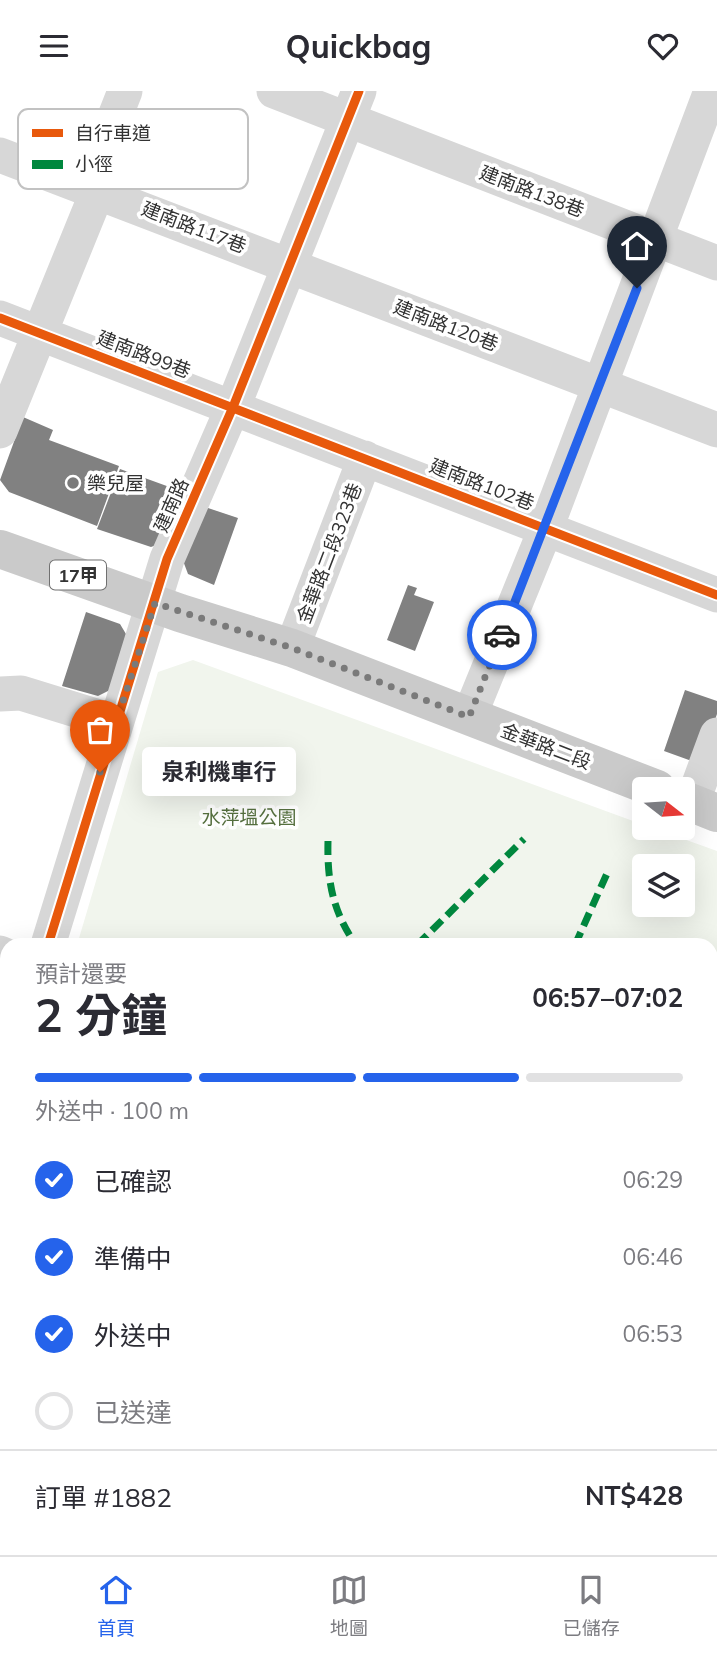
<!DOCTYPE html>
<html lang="zh-TW">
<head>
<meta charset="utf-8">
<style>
	:root { --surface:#fff; --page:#f2f2f3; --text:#2b2b33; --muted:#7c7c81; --line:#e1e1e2; --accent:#2563eb }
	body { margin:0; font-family:Mulish,"Noto Sans TC",sans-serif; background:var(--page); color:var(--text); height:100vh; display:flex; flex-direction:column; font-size:26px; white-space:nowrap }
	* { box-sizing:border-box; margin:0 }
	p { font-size:23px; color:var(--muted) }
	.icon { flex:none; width:38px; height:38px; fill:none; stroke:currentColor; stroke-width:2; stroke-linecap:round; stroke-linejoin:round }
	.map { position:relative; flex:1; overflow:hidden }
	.drawer { position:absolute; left:0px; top:847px; width:718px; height:618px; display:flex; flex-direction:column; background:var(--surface); border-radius:21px 21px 0 0; box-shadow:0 7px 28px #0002 }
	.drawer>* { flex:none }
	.needle { width:46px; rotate:107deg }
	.tools { position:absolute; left:632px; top:686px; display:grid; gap:14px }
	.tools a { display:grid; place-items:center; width:63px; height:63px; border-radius:7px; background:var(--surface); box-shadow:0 7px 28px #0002; font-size:35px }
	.pin { position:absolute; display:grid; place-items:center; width:60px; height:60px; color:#fff; margin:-72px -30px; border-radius:50% 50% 50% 0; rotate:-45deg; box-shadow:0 0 7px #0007 }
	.pin .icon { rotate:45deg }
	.courier { position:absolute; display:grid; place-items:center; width:70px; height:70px; margin:-35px; border:5px solid #2563eb; border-radius:50%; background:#fff; color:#222; box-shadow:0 2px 9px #0007 }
	.bubble { position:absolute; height:49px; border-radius:7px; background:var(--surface); box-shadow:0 7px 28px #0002; font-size:23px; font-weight:700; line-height:49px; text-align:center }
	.overview em { font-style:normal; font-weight:700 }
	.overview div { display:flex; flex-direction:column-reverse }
	.overview { display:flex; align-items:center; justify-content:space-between; height:119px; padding:0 35px }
	h1 { font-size:46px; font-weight:700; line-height:52px }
	.bar { display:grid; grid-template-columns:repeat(4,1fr); gap:10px 7px; align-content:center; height:84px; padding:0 35px }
	.bar i { height:9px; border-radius:5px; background:var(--line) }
	.bar .active { background:var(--accent) }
	.bar p { grid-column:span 4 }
	.line { display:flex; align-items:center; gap:18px; padding:0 35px; border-top:2px solid var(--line) }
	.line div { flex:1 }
	ol { padding:0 35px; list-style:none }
	li { display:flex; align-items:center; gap:21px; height:77px }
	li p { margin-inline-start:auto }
	li .icon { padding:7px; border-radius:50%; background:var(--accent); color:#fff; stroke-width:4 }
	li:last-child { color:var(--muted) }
	li i { width:38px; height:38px; border:4px solid var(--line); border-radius:50% }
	header { display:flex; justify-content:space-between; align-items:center; height:91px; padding:0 35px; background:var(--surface); font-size:32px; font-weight:700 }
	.tabs { display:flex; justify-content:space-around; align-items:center; height:98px; border-top:2px solid var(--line); background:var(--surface); font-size:19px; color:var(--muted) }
	.tabs a { display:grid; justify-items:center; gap:4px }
	.tabs .active { color:var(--accent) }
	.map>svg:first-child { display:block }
	.green { fill:#f1f5ed; fill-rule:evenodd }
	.building { fill:#818181 }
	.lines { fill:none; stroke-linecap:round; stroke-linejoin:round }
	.minor { stroke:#d7d7d7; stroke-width:35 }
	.major { stroke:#cacaca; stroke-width:38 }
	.quiet { stroke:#00873e; stroke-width:7; stroke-dasharray:14 7; stroke-linecap:butt }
	.cycleway-casing { stroke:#fff; stroke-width:13 }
	.cycleway { stroke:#e8590c; stroke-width:9 }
	.done { stroke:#7a7a7a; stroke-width:7; stroke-dasharray:0 12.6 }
	.route { stroke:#2563eb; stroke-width:9 }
	.poi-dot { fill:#7a7a7a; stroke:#fff; stroke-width:2.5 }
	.labels { text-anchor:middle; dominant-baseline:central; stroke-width:7; stroke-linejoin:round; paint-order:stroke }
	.shield { fill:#fff; stroke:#707070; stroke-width:2 }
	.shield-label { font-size:18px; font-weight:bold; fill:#333 }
	.street-label { font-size:19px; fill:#333; stroke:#fff }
	.poi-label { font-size:19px; fill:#333; stroke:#fff; text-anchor:start }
	.park-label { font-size:19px; fill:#56703f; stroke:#fff }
	.key { fill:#fff; stroke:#c2c2c2; stroke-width:2 }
	.key-label { font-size:19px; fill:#333 }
</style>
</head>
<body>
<header><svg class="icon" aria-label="menu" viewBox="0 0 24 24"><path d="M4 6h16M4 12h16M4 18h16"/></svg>Quickbag<svg class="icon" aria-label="heart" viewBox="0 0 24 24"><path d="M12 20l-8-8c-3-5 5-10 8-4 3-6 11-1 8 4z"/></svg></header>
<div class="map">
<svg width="717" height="1464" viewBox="0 0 717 1464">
	<rect width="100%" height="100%" fill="#fff"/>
	<path class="green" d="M 193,569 L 644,734 L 644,737 L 653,737 L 717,760 L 717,1464 L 0,1464 L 0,1113 L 7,1090 L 7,1458 L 710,1458 L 710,854 L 77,854 L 158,581 ZM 644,775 L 682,775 L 682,814 L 644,814 Z"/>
	<path class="building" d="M 23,326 L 53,339 L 49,349 L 119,375 L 97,435 L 9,401 L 0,389 Z
		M 120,378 L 186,402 L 167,450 L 151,456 L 97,438 Z
		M 202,415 L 238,427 L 214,494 L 188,483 L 182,467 Z
		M 408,494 L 417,497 L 414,504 L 434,511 L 415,560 L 387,549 Z
		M 86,521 L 120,533 L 129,548 L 114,597 L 98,605 L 62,595 Z
		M 685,599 L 717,610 L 717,623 L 700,673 L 664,660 Z
		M 5,1379 L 7,1458 L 85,1458 L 84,1464 L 0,1464 L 0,1396 Z"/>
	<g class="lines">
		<path class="minor" d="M 274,0 L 717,172
			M 0,64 L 717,339
			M 0,227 L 717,504
			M 0,340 L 98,99 L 96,74 L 125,0
			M 292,557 L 365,367
			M 0,603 L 21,602 L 115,631
			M 469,626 L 546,437 L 711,0
			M 692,712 L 717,644
			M 48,854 L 167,468 L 233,316 L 359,0
			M 0,862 L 7,865
			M 0,1011 L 7,988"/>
		<path class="major" d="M 0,458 L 180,522 L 292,557 L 657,698
			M 682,708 L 717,722"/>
		<path class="quiet" d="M 328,750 C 327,791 333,821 356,854
			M 417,854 L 524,748
			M 575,854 L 609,778
			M 0,1344 L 7,1350"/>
		<defs>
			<path id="cycleway" d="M 0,227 L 717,504
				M 48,854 L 167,468 L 233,316 L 359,0"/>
		</defs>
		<use href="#cycleway" class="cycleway-casing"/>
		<use href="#cycleway" class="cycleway"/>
	</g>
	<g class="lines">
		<path class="done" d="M 100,681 L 155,512 L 292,557 L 469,626 L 502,544"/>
		<path class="route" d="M 502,544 L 637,197"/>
	</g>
	<circle class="poi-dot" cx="73" cy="392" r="7"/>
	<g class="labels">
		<rect class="shield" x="50" y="469.5" width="56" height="29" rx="5"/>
		<g class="shield-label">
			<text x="78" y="484">17甲</text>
		</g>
		<g class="street-label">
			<text transform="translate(532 100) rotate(21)">建南路138巷</text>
			<text transform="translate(194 136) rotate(21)">建南路117巷</text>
			<text transform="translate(446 234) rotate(21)">建南路120巷</text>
			<text transform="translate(144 263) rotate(21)">建南路99巷</text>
			<text transform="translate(482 393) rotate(21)">建南路102巷</text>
			<text transform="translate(171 414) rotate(-66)">建南路</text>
			<text transform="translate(329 462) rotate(-69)">金華路二段323巷</text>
			<text transform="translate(546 655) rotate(21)">金華路二段</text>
		</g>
		<g class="poi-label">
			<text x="87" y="392">樂兒屋</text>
		</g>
		<g class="park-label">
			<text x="249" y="726">水萍塭公園</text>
		</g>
	</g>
	<rect x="18" y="18" width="230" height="80" rx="10" class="key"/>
	<rect x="32" y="38" width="31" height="8" fill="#e8590c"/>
	<rect x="32" y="69" width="31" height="9" fill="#00873e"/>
	<g class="key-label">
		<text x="75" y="49">自行車道</text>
		<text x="75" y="80">小徑</text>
	</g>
</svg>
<div class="tools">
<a><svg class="needle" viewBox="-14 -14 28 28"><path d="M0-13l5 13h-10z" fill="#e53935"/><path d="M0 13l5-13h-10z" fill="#7c7c81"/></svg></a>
<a><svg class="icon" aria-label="layers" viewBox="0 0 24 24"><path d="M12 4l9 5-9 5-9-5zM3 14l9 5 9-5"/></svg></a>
</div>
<div class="pin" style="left:100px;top:681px;background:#ea580c"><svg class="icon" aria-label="bag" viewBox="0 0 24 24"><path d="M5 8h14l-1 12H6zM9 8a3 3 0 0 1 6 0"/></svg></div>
<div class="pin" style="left:637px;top:197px;background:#1f2937"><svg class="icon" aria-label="home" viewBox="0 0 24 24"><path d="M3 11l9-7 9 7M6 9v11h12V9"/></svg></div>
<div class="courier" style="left:502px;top:544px"><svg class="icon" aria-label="car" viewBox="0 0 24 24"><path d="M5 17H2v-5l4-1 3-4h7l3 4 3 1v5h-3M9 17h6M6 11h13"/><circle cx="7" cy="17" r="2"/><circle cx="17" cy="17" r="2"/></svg></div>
<div class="bubble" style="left:142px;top:656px;width:154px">泉利機車行</div>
<section class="drawer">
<div class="overview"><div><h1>2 分鐘</h1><p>預計還要</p></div><em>06:57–07:02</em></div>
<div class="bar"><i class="active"></i><i class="active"></i><i class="active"></i><i></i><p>外送中 · 100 m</p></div>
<ol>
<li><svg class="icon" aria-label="check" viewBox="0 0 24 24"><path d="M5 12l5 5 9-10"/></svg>已確認<p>06:29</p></li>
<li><svg class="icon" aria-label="check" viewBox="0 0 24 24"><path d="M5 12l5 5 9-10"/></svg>準備中<p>06:46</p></li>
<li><svg class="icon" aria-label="check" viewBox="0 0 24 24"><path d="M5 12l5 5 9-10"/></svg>外送中<p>06:53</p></li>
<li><i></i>已送達</li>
</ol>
<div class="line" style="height:91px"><div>訂單 #1882</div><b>NT$428</b></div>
</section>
</div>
<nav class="tabs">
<a class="active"><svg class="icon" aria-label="home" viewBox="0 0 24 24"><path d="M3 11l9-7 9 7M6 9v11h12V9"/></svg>首頁</a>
<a><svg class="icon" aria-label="map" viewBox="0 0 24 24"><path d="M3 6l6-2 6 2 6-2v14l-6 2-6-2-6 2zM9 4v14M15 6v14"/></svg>地圖</a>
<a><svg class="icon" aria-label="saved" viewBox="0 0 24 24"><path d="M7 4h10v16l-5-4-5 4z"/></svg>已儲存</a>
</nav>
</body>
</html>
